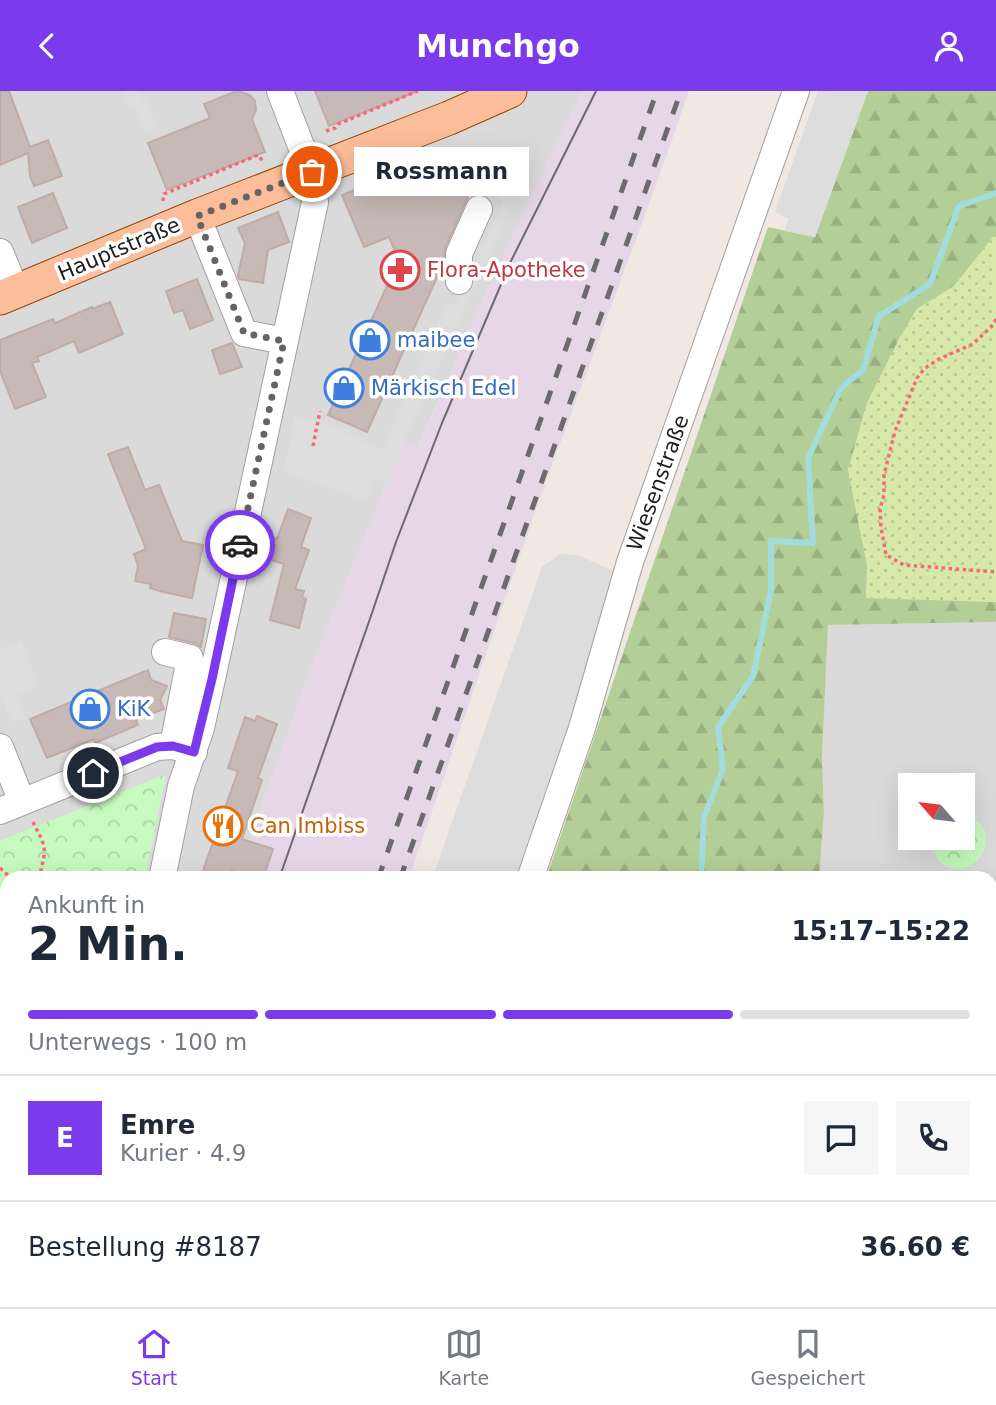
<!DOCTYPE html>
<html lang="de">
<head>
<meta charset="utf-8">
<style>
	:root { --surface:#fff; --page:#f6f6f7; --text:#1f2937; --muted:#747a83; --line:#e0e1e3; --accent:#7c3aed }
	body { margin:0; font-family:"DejaVu Sans",sans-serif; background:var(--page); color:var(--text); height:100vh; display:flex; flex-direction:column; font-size:26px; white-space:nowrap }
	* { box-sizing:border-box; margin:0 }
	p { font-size:23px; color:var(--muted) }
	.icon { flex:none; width:38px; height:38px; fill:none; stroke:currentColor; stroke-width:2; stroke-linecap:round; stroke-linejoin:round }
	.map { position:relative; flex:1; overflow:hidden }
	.sheet { position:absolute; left:0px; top:780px; width:998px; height:436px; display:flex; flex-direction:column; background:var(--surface); border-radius:21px 21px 0 0; box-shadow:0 7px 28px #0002 }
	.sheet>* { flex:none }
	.needle { width:46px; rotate:298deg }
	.fabs { position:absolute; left:898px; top:682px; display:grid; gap:14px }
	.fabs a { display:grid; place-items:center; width:77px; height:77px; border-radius:0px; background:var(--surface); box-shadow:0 7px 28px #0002; font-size:35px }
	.pin { position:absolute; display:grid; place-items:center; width:60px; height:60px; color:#fff; margin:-30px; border:4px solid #fff; border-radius:50%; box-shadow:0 2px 7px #0007 }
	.courier { position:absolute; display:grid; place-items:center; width:70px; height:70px; margin:-35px; border:5px solid #7c3aed; border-radius:50%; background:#fff; color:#222; box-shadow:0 2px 9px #0007 }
	.bubble { position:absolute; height:49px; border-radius:0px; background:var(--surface); box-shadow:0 7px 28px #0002; font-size:23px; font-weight:800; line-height:49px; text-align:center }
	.summary em { font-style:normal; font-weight:800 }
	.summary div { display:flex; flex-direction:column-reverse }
	.summary { display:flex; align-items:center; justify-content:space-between; height:119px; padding:0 28px }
	h1 { font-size:46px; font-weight:800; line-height:52px }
	.bar { display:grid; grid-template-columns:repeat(4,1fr); gap:10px 7px; align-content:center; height:84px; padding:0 28px }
	.bar i { height:9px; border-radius:5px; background:var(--line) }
	.bar .on { background:var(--accent) }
	.bar p { grid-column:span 4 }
	.line { display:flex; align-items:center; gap:18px; padding:0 28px; border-top:2px solid var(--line) }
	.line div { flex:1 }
	.round { display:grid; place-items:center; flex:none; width:74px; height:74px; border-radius:0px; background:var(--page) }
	header { display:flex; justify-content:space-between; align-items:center; height:91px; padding:0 28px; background:var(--accent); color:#fff; font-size:32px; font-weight:800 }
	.tab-bar { display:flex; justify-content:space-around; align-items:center; height:98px; border-top:2px solid var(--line); background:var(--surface); font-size:19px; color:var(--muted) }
	.tab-bar a { display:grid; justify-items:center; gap:4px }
	.tab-bar .on { color:var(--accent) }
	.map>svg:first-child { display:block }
	.residential { fill:#dbdada; fill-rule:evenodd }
	.commercial { fill:#f0d2d7 }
	.industrial { fill:#e7d5e8 }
	.grass { fill:url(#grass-dots) }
	.forest { fill:url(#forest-firs) }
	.park { fill:url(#park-crowns) }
	.parking { fill:#ddd }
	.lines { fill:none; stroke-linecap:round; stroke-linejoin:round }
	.stream { stroke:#a3dcdd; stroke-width:6 }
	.building { fill:#c6b9b6; stroke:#c0aba5; stroke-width:2 }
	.minor-casing { stroke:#a1a1a1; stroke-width:28 }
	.major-casing { stroke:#964500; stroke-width:35 }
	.path { stroke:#fa6878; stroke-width:3.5; stroke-dasharray:3.5 3.5; stroke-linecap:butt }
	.minor { stroke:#fff; stroke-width:26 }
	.major { stroke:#fcbd9a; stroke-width:33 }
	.tram { stroke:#6b6b6b; stroke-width:2 }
	.rail { stroke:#6b6b6b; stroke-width:5; stroke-dasharray:14 14; stroke-linecap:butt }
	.done { stroke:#666462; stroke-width:7; stroke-dasharray:0 12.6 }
	.route { stroke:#7c3aed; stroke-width:9 }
	.labels { text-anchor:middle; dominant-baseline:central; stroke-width:7; stroke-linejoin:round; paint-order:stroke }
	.street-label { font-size:21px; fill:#1d1d1d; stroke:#fff }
	.health-label { font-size:21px; fill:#be3a42; stroke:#fff; text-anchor:start }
	.shop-label { font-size:21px; fill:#366cbe; stroke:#fff; text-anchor:start }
	.food-label { font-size:21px; fill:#c56008; stroke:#fff; text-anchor:start }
</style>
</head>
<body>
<header><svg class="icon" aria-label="back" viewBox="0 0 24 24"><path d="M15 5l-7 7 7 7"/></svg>Munchgo<svg class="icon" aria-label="person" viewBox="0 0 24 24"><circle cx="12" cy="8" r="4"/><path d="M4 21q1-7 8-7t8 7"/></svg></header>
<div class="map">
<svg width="996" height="1216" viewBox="0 0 996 1216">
	<defs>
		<pattern id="grass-dots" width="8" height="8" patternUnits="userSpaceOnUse" patternTransform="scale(1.75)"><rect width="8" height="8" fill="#d6e9a8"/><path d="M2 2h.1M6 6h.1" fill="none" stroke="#b7c790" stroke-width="1.8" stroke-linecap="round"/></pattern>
		<pattern id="forest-firs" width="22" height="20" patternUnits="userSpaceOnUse" patternTransform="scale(1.75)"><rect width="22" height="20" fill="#b3ce97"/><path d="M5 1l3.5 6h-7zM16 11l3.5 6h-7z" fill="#9ab082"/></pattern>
		<pattern id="park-crowns" width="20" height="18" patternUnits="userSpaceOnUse" patternTransform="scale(1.75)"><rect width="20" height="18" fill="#c7fabf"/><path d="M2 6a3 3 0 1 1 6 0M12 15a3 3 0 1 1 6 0" fill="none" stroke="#aad6a4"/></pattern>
	</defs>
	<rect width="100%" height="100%" fill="#efe8e3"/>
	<path class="residential" d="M 0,0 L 583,0 L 502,167 L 417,358 L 403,352 L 314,570 L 236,787 L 7,788 L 7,1209 L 75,1209 L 74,1216 L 0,1216 Z
		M 996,531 L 996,1216 L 869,1216 L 866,1209 L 990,1209 L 990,788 L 819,788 L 824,722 L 822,668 L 828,534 ZM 910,695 L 962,695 L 962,747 L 910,747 Z"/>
	<path class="commercial" d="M 7,1027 L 7,1138 L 5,1118 L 0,1120 L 0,1030 Z"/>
	<path class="industrial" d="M 583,0 L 689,0 L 651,108 L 539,409 L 409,787 L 236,788 L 314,570 L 403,352 L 418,357 L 502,167 Z
		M 112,1209 L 267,1209 L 264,1216 L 110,1216 Z"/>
	<path class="grass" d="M 993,146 L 996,146 L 996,511 L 866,507 L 867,474 L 848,379 L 867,312 L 899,248 L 917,218 L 954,195 Z"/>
	<path class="forest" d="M 868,0 L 996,0 L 996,146 L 993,146 L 954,195 L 917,218 L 899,248 L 867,312 L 848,379 L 867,474 L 866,507 L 996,511 L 996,531 L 828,534 L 822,668 L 824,722 L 819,787 L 546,788 L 768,136 L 815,146 Z
		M 378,1209 L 866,1209 L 869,1216 L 375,1216 Z"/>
	<path class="park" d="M 166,683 L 145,787 L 7,788 L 7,861 L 0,843 L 0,750 Z
		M 963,724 C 972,726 980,730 985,740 C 996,779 932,798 933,747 L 962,747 Z"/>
	<path class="parking" d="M 122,0 L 138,0 L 142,9 L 146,8 L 158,37 L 145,43 L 133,14 L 128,16 Z
		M 818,0 L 868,0 L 815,146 L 784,140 L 789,128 L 775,121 Z
		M 508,86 L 522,92 L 405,349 L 389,394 L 374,388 L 366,410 L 284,381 L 295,326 L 322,331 L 383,359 L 389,343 L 447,212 L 456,215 L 503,111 L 498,108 Z
		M 560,463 L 577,464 L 621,483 L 518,787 L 432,788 L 542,476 Z
		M 21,550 L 38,594 L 16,604 L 25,626 L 12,632 L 0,602 L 0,558 Z"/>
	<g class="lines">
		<path class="stream" d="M 701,788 L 704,726 L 723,678 L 718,636 L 753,585 L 771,500 L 771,450 L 813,452 L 808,367 L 841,297 L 863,279 L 879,225 L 930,193 L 959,115 L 996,102
			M 650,1209 L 660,1216
			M 773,1209 L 777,1216
			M 668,1216 L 678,1214 L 680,1216
			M 726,1216 L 729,1209"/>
	</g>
	<path class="building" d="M 0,0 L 9,0 L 30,56 L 48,49 L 62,85 L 34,95 L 30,85 L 28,62 L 0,74 Z
		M 237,0 L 250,4 L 255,10 L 256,19 L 252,28 L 265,61 L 167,99 L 148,52 L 210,27 L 204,13 Z
		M 315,0 L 415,0 L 415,1 L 329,35 Z
		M 449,60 L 468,107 L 465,112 L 445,157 L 443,173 L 367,341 L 328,324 L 399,169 L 389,146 L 364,156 L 342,104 Z
		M 53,102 L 67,137 L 32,152 L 18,116 Z
		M 278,121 L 289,151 L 268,159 L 263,192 L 239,188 L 238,184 L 245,152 L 238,137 Z
		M 197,188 L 213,229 L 190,238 L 183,219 L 174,222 L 166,200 Z
		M 110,211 L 123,243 L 79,262 L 74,250 L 37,266 L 39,270 L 32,272 L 46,306 L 15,318 L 0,280 L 0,249 L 53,228 L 55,232 L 92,216 L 92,218 Z
		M 232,252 L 242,276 L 220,283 L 212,259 Z
		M 128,356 L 145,399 L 159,394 L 182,450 L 203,454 L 192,507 L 163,501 L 150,497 L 151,493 L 135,490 L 138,475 L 134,463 L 146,458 L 108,363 Z
		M 288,418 L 311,427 L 301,456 L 309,459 L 295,498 L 304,500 L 302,506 L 306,508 L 299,537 L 270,529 L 284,473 L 268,468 L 275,447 L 277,448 Z
		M 174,522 L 206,528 L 201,556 L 194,552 L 169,546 Z
		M 148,579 L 151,589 L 167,595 L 160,609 L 164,618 L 136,629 L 138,634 L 95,652 L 94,648 L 47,667 L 30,628 Z
		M 257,625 L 277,633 L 258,687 L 262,689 L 242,748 L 273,758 L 263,788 L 256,788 L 231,779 L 228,788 L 200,788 L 238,680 L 228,677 L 245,626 L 255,630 Z"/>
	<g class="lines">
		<defs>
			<path id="minor" d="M 197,125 L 244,242 L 284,250
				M 0,161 L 16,200
				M 459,190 L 459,163 L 479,118
				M 165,561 L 190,567 L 173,655
				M 0,656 L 22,711
				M 0,720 L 157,656 L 173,655 L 194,661
				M 162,788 L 181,695 L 201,637 L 212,588 L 315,111 L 311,81 L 280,0
				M 530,788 L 582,637 L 630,471 L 796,0
				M 0,1016 L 7,1013
				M 72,1216 L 74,1209
				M 336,1216 L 339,1209"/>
			<path id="major" d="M 0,207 L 197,125 L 449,27 L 510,0"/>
		</defs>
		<use href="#minor" class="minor-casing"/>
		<use href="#major" class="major-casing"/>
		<path class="path" d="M 326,40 L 335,37 L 338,33 L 418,0
			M 163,110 L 164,103 L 258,64 L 260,66 L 263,72
			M 996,228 L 993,234 L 973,253 L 939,268 L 924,278 L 917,287 L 895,340 L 884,384 L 884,404 L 880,418 L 881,436 L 886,464 L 904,474 L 996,481
			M 313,355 L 320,320
			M 33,731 C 38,742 46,752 44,765 C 43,775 39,776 42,788
			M 0,777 L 12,788
			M 990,820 L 996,819
			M 990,846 L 996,848
			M 990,921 L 996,920
			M 990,932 L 996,932
			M 0,969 L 7,966
			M 0,974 L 7,971
			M 406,1209 L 417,1216"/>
		<use href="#minor" class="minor"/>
		<use href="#major" class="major"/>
		<path class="tram" d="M 279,788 L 372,522 L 396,451 L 442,332 L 511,170 L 596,0
			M 129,1216 L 131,1209"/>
		<path class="rail" d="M 378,788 L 657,0
			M 400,788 L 681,0
			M 226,1216 L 228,1209
			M 247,1216 L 250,1209"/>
	</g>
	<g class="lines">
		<path class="done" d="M 240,454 L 284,250 L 244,242 L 197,125 L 312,81"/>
		<path class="route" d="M 93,682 L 157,656 L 173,655 L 194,661 L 212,588 L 240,454"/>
	</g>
	<defs>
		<symbol id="pharmacy-ring" viewBox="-11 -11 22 22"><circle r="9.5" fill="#fff" stroke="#e0444e" stroke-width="1.5"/><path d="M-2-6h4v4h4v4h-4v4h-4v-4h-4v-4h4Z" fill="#e0444e"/></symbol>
		<symbol id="shop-ring" viewBox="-11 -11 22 22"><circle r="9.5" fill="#fff" stroke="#3f7fe0" stroke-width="1.5"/><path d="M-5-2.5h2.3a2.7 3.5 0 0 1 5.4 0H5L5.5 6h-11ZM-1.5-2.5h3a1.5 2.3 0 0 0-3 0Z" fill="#3f7fe0"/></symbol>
		<symbol id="restaurant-ring" viewBox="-11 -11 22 22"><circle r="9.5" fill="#fff" stroke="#e8710a" stroke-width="1.5"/><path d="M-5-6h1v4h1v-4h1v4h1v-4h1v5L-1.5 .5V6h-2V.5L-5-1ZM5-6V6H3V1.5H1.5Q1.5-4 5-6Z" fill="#e8710a"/></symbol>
	</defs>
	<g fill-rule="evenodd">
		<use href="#pharmacy-ring" x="378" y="157" width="44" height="44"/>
		<use href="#shop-ring" x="348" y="227" width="44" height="44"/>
		<use href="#shop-ring" x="322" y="275" width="44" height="44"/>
		<use href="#shop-ring" x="68" y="596" width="44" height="44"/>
		<use href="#restaurant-ring" x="201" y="713" width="44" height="44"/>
	</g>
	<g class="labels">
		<g class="street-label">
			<text transform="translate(119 158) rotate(-23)">Hauptstraße</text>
			<text transform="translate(658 392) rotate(-70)">Wiesenstraße</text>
		</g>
		<g class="health-label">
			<text x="427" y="179">Flora-Apotheke</text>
		</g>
		<g class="shop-label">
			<text x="397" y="249">maibee</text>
			<text x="371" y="297">Märkisch Edel</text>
			<text x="117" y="618">KiK</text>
		</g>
		<g class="food-label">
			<text x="250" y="735">Can Imbiss</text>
		</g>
	</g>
</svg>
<div class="fabs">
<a><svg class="needle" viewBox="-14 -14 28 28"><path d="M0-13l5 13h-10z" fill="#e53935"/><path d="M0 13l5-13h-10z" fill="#747a83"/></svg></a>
</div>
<div class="pin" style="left:312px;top:81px;background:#ea580c"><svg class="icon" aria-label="bag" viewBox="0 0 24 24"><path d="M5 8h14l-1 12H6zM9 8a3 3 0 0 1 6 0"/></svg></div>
<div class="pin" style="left:93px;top:682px;background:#1f2937"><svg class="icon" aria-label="home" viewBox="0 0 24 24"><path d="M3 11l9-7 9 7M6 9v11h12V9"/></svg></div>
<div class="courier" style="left:240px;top:454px"><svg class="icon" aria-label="car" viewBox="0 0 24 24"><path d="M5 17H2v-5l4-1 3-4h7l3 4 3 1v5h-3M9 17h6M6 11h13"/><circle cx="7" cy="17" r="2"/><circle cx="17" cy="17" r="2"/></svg></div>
<div class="bubble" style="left:354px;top:56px;width:175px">Rossmann</div>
<section class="sheet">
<div class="summary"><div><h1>2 Min.</h1><p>Ankunft in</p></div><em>15:17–15:22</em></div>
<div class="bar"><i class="on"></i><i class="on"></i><i class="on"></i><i></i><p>Unterwegs · 100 m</p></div>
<div class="line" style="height:126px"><b class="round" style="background:var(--accent);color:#fff">E</b><div><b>Emre</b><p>Kurier · 4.9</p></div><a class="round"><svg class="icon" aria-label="chat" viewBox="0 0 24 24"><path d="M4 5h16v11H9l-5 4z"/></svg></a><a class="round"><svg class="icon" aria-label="phone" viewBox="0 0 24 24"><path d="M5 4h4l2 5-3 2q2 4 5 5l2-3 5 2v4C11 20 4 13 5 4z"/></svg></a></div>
<div class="line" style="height:91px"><div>Bestellung #8187</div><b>36.60 €</b></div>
</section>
</div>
<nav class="tab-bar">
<a class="on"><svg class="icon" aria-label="home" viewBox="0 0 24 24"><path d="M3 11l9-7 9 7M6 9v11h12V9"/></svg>Start</a>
<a><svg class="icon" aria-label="map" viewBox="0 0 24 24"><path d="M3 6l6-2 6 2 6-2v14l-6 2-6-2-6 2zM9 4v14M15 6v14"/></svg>Karte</a>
<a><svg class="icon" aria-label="saved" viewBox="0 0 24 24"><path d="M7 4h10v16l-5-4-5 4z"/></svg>Gespeichert</a>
</nav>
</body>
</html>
